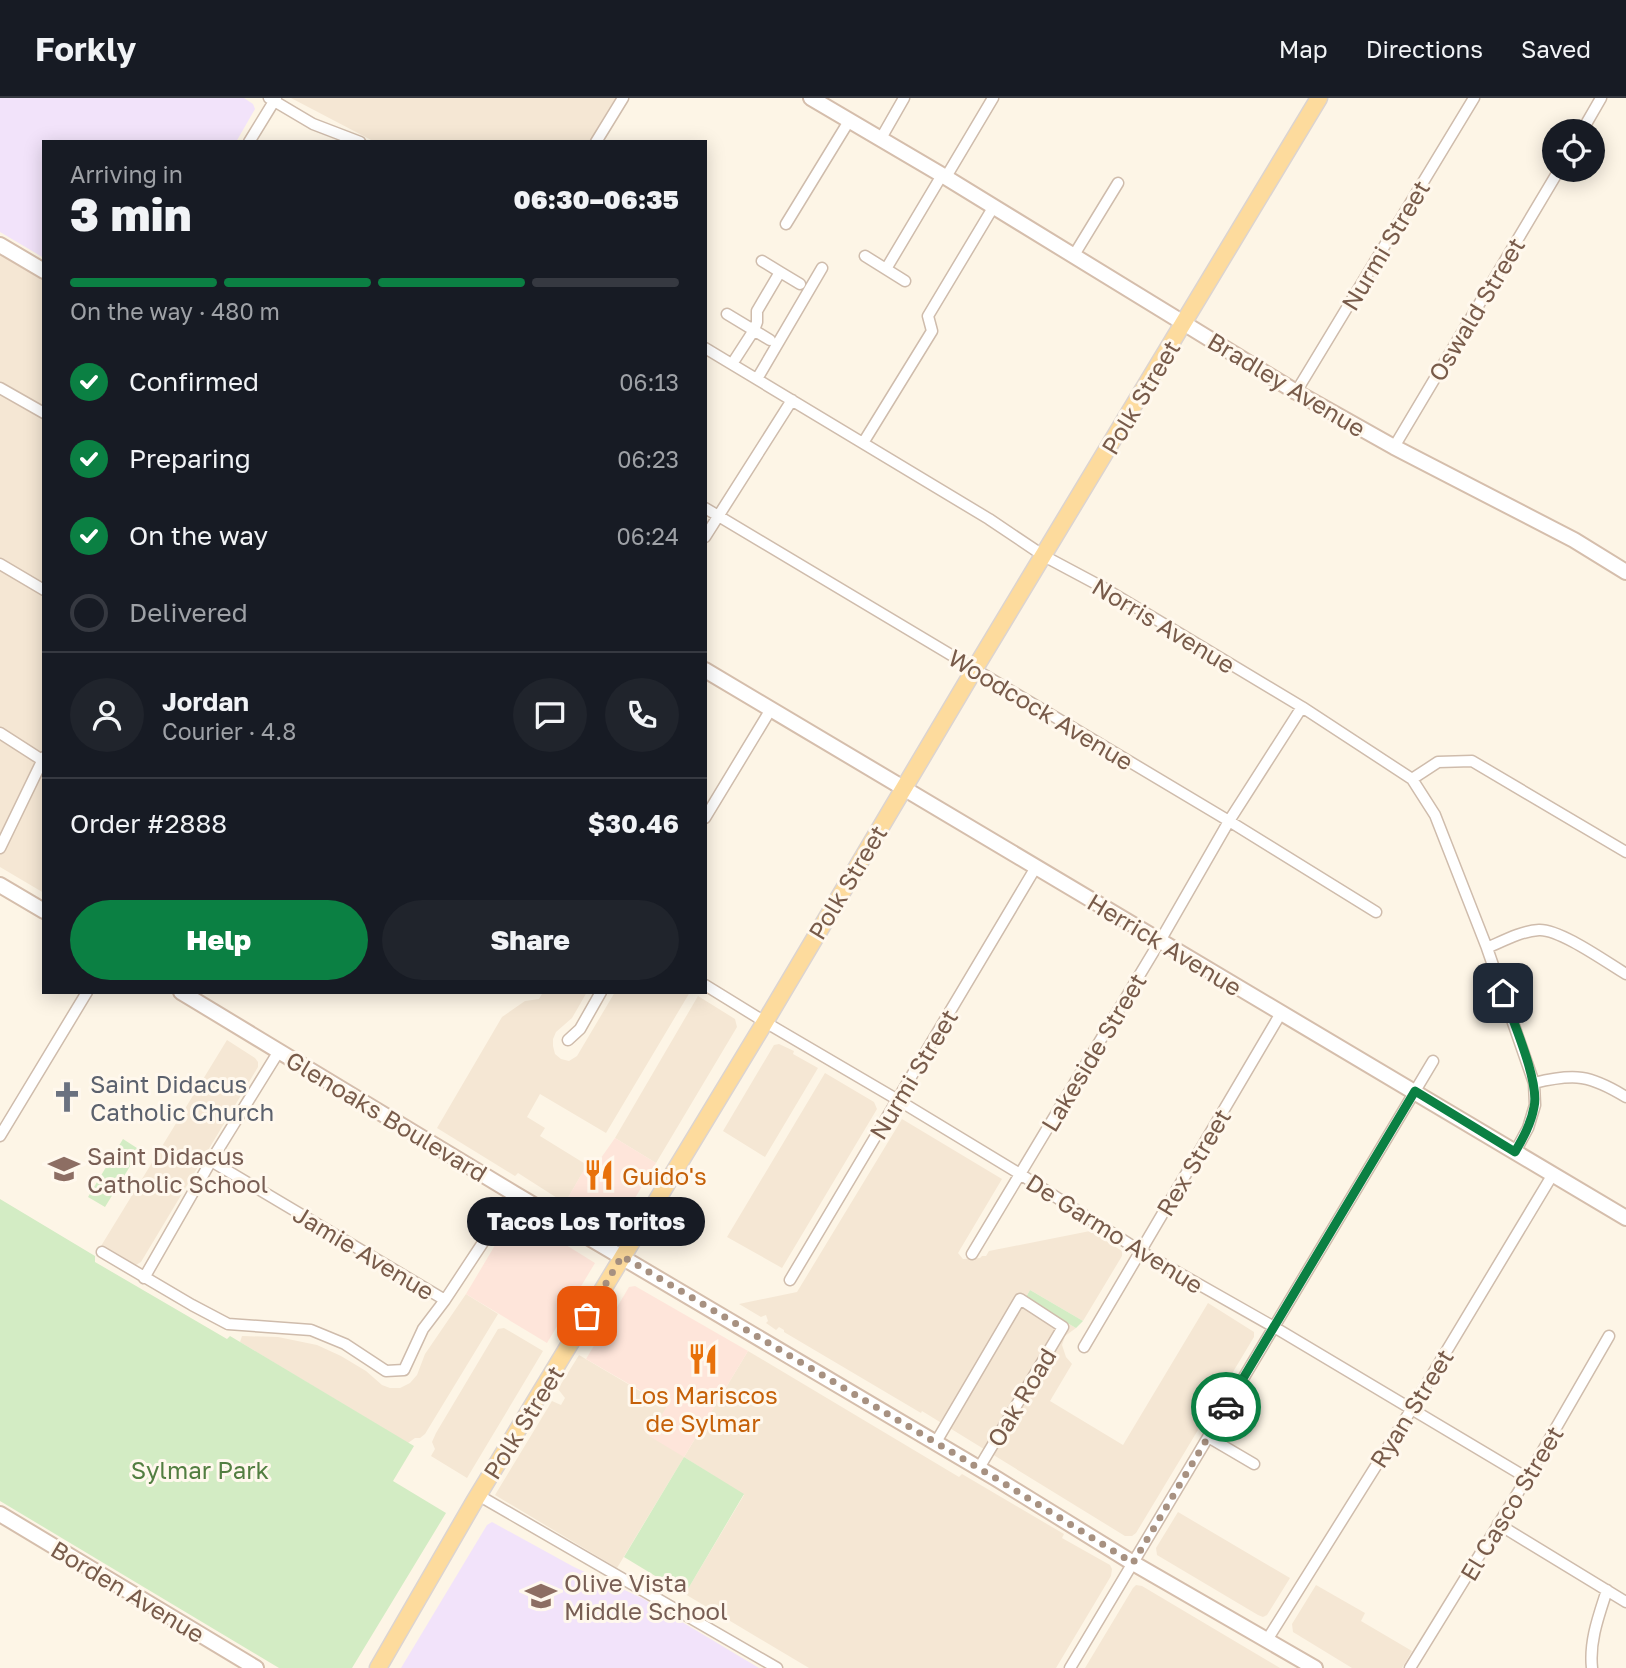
<!DOCTYPE html>
<html lang="en">
<head>
<meta charset="utf-8">
<style>
	:root { --surface:#171b24; --page:#20242c; --text:#f1f3f6; --muted:#9ea1a6; --line:#363941; --accent:#0b8043 }
	body { margin:0; font-family:"Golos Text",sans-serif; background:var(--page); color:var(--text); height:100vh; display:flex; flex-direction:column; font-size:26px; white-space:nowrap }
	* { box-sizing:border-box; margin:0 }
	p { font-size:23px; color:var(--muted) }
	.icon { flex:none; width:38px; height:38px; fill:none; stroke:currentColor; stroke-width:2; stroke-linecap:round; stroke-linejoin:round }
	.map { position:relative; flex:1; overflow:hidden }
	.details { position:absolute; left:42px; top:42px; width:665px; height:854px; display:flex; flex-direction:column; background:var(--surface); border-radius:0px; box-shadow:0 4px 18px #0003 }
	.details>* { flex:none }
	.fabs { position:absolute; left:1542px; top:21px; display:grid; gap:14px }
	.fabs a { display:grid; place-items:center; width:63px; height:63px; border-radius:50%; background:var(--surface); box-shadow:0 4px 18px #0003; font-size:35px }
	.pin { position:absolute; display:grid; place-items:center; width:60px; height:60px; color:#fff; margin:-30px; border-radius:14px; box-shadow:0 4px 10px #0006 }
	.courier { position:absolute; display:grid; place-items:center; width:70px; height:70px; margin:-35px; border:5px solid #0b8043; border-radius:50%; background:#fff; color:#222; box-shadow:0 2px 9px #0007 }
	.bubble { position:absolute; height:49px; border-radius:24px; background:var(--surface); box-shadow:0 4px 18px #0003; font-size:23px; font-weight:800; line-height:49px; text-align:center }
	.overview em { font-style:normal; font-weight:800 }
	.overview div { display:flex; flex-direction:column-reverse }
	.overview { display:flex; align-items:center; justify-content:space-between; height:119px; padding:0 28px }
	h1 { font-size:46px; font-weight:800; line-height:52px }
	.bar { display:grid; grid-template-columns:repeat(4,1fr); gap:10px 7px; align-content:center; height:84px; padding:0 28px }
	.bar i { height:9px; border-radius:5px; background:var(--line) }
	.bar .selected { background:var(--accent) }
	.bar p { grid-column:span 4 }
	.line { display:flex; align-items:center; gap:18px; padding:0 28px; border-top:2px solid var(--line) }
	.line div { flex:1 }
	.round { display:grid; place-items:center; flex:none; width:74px; height:74px; border-radius:37px; background:var(--page) }
	ol { padding:0 28px; list-style:none }
	li { display:flex; align-items:center; gap:21px; height:77px }
	li p { margin-inline-start:auto }
	li .icon { padding:7px; border-radius:50%; background:var(--accent); color:#fff; stroke-width:4 }
	li:last-child { color:var(--muted) }
	li i { width:38px; height:38px; border:4px solid var(--line); border-radius:50% }
	.primary-button { display:flex; gap:14px; margin-top:auto; padding:14px 28px }
	.primary-button a { flex:1; height:80px; border-radius:42px; background:var(--accent); color:#fff; font-size:28px; font-weight:800; line-height:80px; text-align:center }
	.primary-button a+a { background:var(--page); color:var(--text) }
	header { display:flex; align-items:center; gap:42px; box-sizing:border-box; height:98px; padding:0 35px; background:var(--surface); border-bottom:2px solid var(--line) }
	header strong { font-size:33px }
	nav { display:flex; gap:38px; margin-inline-start:auto; font-size:24px }
	.map>svg:first-child { display:block }
	.residential { fill:#f5e7d4 }
	.commercial { fill:#fee5da }
	.education { fill:#f2e3fa }
	.green { fill:#d3ecc4 }
	.lines { fill:none; stroke-linecap:round; stroke-linejoin:round }
	.street-casing { stroke:#cfbcac; stroke-width:13 }
	.secondary-casing { stroke:#d5beac; stroke-width:18 }
	.primary-casing { stroke:#dcd4d0; stroke-width:19 }
	.street { stroke:#fff; stroke-width:10 }
	.secondary { stroke:#fff; stroke-width:14 }
	.primary { stroke:#fddb9d; stroke-width:16 }
	.done { stroke:#a79181; stroke-width:7; stroke-dasharray:0 12.6 }
	.route { stroke:#0b8043; stroke-width:9 }
	.labels { text-anchor:middle; dominant-baseline:central; stroke-width:6; stroke-linejoin:round; paint-order:stroke }
	.street-label { font-size:24px; fill:#785b4a; stroke:#fff8ed }
	.worship-label { font-size:24px; fill:#5b616d; stroke:#fff8ed; text-anchor:start }
	.education-label { font-size:24px; fill:#785e54; stroke:#fff8ed; text-anchor:start }
	.food-label { font-size:24px; fill:#c56008; stroke:#fff8ed; text-anchor:start }
	.park-label { font-size:24px; fill:#527e41; stroke:#fff8ed }
</style>
</head>
<body>
<header>
<strong>Forkly</strong>
<nav><a>Map</a><a>Directions</a><a>Saved</a></nav>
</header>
<div class="map">
<svg width="1626" height="1570" viewBox="0 0 1626 1570">
	<rect width="100%" height="100%" fill="#fdf5e6"/>
	<path class="residential" d="M 291,0 L 616,0 L 589,44 L 375,44 Z
		M 0,157 L 44,183 L 44,795 L 0,769 Z
		M 543,894 L 587,894 L 572,920 L 556,934 L 553,941 L 553,948 L 555,956 L 561,961 L 569,963 L 577,958 L 615,894 L 690,894 L 606,1035 L 540,996 L 527,1019 L 545,1030 L 540,1038 L 587,1067 L 565,1105 L 518,1075 L 515,1078 L 437,1030 L 502,919 L 525,903 L 539,901 Z
		M 698,898 L 735,921 L 737,929 L 656,1065 L 615,1040 Z
		M 227,942 L 255,960 L 258,964 L 258,969 L 141,1164 L 136,1167 L 132,1166 L 101,1148 Z
		M 779,946 L 794,953 L 793,956 L 818,970 L 765,1059 L 723,1033 L 774,947 Z
		M 825,975 L 874,1004 L 877,1011 L 782,1170 L 727,1139 Z
		M 902,1021 L 1002,1081 L 958,1155 L 963,1161 L 980,1160 L 982,1158 L 986,1158 L 989,1153 L 1090,1133 L 1122,1153 L 1122,1158 L 1083,1223 L 1030,1192 L 1025,1201 L 1076,1230 L 1065,1238 L 1062,1247 L 1066,1259 L 1072,1266 L 1050,1303 L 1123,1347 L 1208,1205 L 1254,1234 L 1254,1239 L 1136,1435 L 1132,1438 L 1125,1438 L 922,1313 L 921,1315 L 784,1234 L 784,1232 L 779,1229 L 776,1232 L 766,1225 L 768,1223 L 766,1217 L 761,1219 L 739,1206 L 797,1194 Z
		M 466,1196 L 498,1216 L 425,1336 L 420,1340 L 415,1340 L 408,1345 L 240,1244 L 242,1238 L 278,1239 L 317,1247 L 341,1258 L 366,1273 L 382,1287 L 390,1290 L 400,1290 L 410,1285 L 417,1277 L 425,1256 Z
		M 504,1230 L 543,1253 L 467,1380 L 431,1358 L 435,1351 L 432,1344 L 436,1335 L 498,1231 Z
		M 748,1253 L 959,1379 L 962,1376 L 1064,1436 L 1062,1440 L 1110,1467 L 1112,1471 L 1111,1478 L 1056,1570 L 809,1570 L 685,1496 L 744,1397 L 684,1359 L 617,1470 L 495,1397 L 552,1303 L 561,1307 L 565,1300 L 558,1291 L 579,1257 L 667,1309 L 684,1359 Z
		M 1178,1414 L 1290,1480 L 1267,1517 L 1263,1519 L 1258,1517 L 1157,1457 L 1156,1450 Z
		M 1136,1487 L 1142,1488 L 1280,1570 L 1085,1570 L 1133,1490 Z
		M 1316,1487 L 1365,1515 L 1361,1523 L 1412,1553 L 1402,1570 L 1352,1570 L 1293,1534 L 1292,1526 Z"/>
	<path class="commercial" d="M 615,1040 L 656,1065 L 620,1125 L 613,1127 L 605,1122 L 602,1127 L 597,1126 L 565,1105 L 589,1063 L 596,1067 Z
		M 515,1119 L 521,1119 L 595,1165 L 547,1245 L 466,1196 L 510,1122 Z
		M 635,1188 L 748,1253 L 684,1359 L 649,1338 L 667,1308 L 586,1261 L 629,1189 Z"/>
	<path class="education" d="M 0,0 L 244,0 L 253,6 L 255,11 L 236,44 L 44,44 L 44,160 L 0,134 Z
		M 492,1424 L 574,1469 L 642,1500 L 759,1570 L 401,1570 L 487,1427 Z"/>
	<path class="green" d="M 123,1041 L 140,1052 L 105,1109 L 88,1099 Z
		M 0,1101 L 95,1158 L 95,1164 L 227,1241 L 230,1238 L 414,1348 L 393,1383 L 446,1415 L 352,1570 L 279,1570 L 0,1403 Z
		M 1030,1192 L 1083,1223 L 1076,1230 L 1025,1201 Z
		M 684,1359 L 744,1396 L 685,1496 L 624,1459 Z"/>
	<g class="lines">
		<defs>
			<path id="street" d="M 269,0 L 313,26 L 360,44
				M 1582,33 L 1601,0
				M 880,42 L 904,0
				M 249,44 L 276,0
				M 596,44 L 623,0
				M 946,79 L 993,0
				M 786,126 L 849,23
				M 1074,157 L 1118,85
				M 865,158 L 905,183
				M 762,163 L 780,174
				M 886,171 L 942,77
				M 727,216 L 770,242
				M 705,250 L 989,421 L 1044,458 L 1104,490 L 1302,609 L 1412,681 L 1438,664 L 1472,663 L 1626,754
				M 732,266 L 754,232 L 757,224 L 757,213 L 780,174 L 800,186
				M 757,281 L 822,170
				M 0,290 L 44,315
				M 1296,294 L 1474,0
				M 863,345 L 932,233 L 928,218 L 994,108
				M 1394,349 L 1559,72
				M 705,410 L 1229,723 L 1376,814
				M 705,439 L 792,302
				M 0,466 L 44,492
				M 0,635 L 42,662
				M 1412,681 L 1435,717 L 1487,850 L 1534,985 L 1535,1007 L 1528,1030 L 1515,1054
				M 705,720 L 771,611
				M 0,750 L 44,659
				M 1487,850 C 1503,843 1521,833 1539,832 C 1560,831 1606,864 1626,876
				M 705,887 L 765,924 L 898,1002 L 1020,1076 L 1140,1153 L 1274,1229 L 1527,1380
				M 568,942 L 580,931 L 601,894
				M 1534,985 C 1575,975 1590,977 1626,999
				M 0,1038 L 87,894
				M 211,1063 L 445,1202
				M 102,1154 L 192,1207 L 228,1226 L 311,1232 L 345,1246 L 386,1273 L 404,1272 L 423,1231 L 445,1202 L 515,1096
				M 972,1156 L 1160,843 L 1229,723 L 1302,609
				M 144,1180 L 211,1063 L 279,953
				M 790,1182 L 1036,769
				M 1084,1249 L 1281,915
				M 1208,1339 L 1254,1366
				M 936,1344 L 1020,1201 L 1063,1229 L 979,1370
				M 478,1397 L 777,1570
				M 1498,1426 L 1626,1504
				M 1267,1542 L 1411,1312 L 1553,1076
				M 1070,1570 L 1433,963
				M 1410,1570 L 1527,1380 L 1609,1238
				M 1592,1570 C 1589,1543 1599,1517 1607,1492"/>
			<path id="secondary" d="M 811,0 L 942,77 L 1296,294 L 1394,349 L 1574,442 L 1626,474
				M 0,147 L 44,173
				M 705,572 L 1626,1120
				M 0,787 L 44,813
				M 181,894 L 515,1096 L 997,1381 L 1133,1465 L 1315,1570
				M 0,1416 L 256,1570"/>
			<path id="primary" d="M 378,1570 L 474,1404 L 765,924 L 974,572 L 1319,0"/>
		</defs>
		<use href="#street" class="street-casing"/>
		<use href="#secondary" class="secondary-casing"/>
		<use href="#primary" class="primary-casing"/>
		<use href="#street" class="street"/>
		<use href="#secondary" class="secondary"/>
		<use href="#primary" class="primary"/>
	</g>
	<g class="lines">
		<path class="done" d="M 587,1218 L 622,1158 L 997,1381 L 1133,1465 L 1226,1309"/>
		<path class="route" d="M 1226,1309 L 1415,993 L 1515,1054 C 1523,1040 1531,1026 1534,1009 C 1540,984 1512,921 1503,895"/>
	</g>
	<defs>
		<symbol id="church-bare" viewBox="-9 -9 18 18"><path d="M-1.2-6h2.4v3.5h3.3v2.4h-3.3V6h-2.4V-.1h-3.3v-2.4h3.3Z" fill="#6b7280" stroke="#fff8ed" stroke-width="2.5" paint-order="stroke"/></symbol>
		<symbol id="school-bare" viewBox="-9 -9 18 18"><path d="M0-5L7-2L0 1L-7-2ZM-4 1L0 2.5L4 1V4Q0 6-4 4Z" fill="#8d6e63" stroke="#fff8ed" stroke-width="2.5" paint-order="stroke"/></symbol>
		<symbol id="restaurant-bare" viewBox="-9 -9 18 18"><path d="M-5-6h1v4h1v-4h1v4h1v-4h1v5L-1.5 .5V6h-2V.5L-5-1ZM5-6V6H3V1.5H1.5Q1.5-4 5-6Z" fill="#e8710a" stroke="#fff8ed" stroke-width="2.5" paint-order="stroke"/></symbol>
	</defs>
	<g fill-rule="evenodd">
		<use href="#church-bare" x="45" y="977" width="44" height="44"/>
		<use href="#school-bare" x="42" y="1049" width="44" height="44"/>
		<use href="#restaurant-bare" x="577" y="1055" width="44" height="44"/>
		<use href="#restaurant-bare" x="681" y="1239" width="44" height="44"/>
		<use href="#school-bare" x="519" y="1476" width="44" height="44"/>
	</g>
	<g class="labels">
		<g class="street-label">
			<text transform="translate(1385 147) rotate(-59)">Nurmi Street</text>
			<text transform="translate(1476 211) rotate(-59)">Oswald Street</text>
			<text transform="translate(1287 286) rotate(31)">Bradley Avenue</text>
			<text transform="translate(1140 299) rotate(-59)">Polk Street</text>
			<text transform="translate(1164 527) rotate(31)">Norris Avenue</text>
			<text transform="translate(1041 611) rotate(31)">Woodcock Avenue</text>
			<text transform="translate(847 784) rotate(-59)">Polk Street</text>
			<text transform="translate(1165 846) rotate(31)">Herrick Avenue</text>
			<text transform="translate(1093 954) rotate(-59)">Lakeside Street</text>
			<text transform="translate(913 976) rotate(-59)">Nurmi Street</text>
			<text transform="translate(387 1018) rotate(31)">Glenoaks Boulevard</text>
			<text transform="translate(1193 1064) rotate(-59)">Rex Street</text>
			<text transform="translate(1115 1135) rotate(32)">De Garmo Avenue</text>
			<text transform="translate(364 1154) rotate(31)">Jamie Avenue</text>
			<text transform="translate(1021 1299) rotate(-59)">Oak Road</text>
			<text transform="translate(1411 1310) rotate(-58)">Ryan Street</text>
			<text transform="translate(523 1324) rotate(-58)">Polk Street</text>
			<text transform="translate(1511 1405) rotate(-59)">El Casco Street</text>
			<text transform="translate(128 1493) rotate(31)">Borden Avenue</text>
		</g>
		<g class="worship-label">
			<text x="90" y="985">Saint Didacus<tspan x="90" dy="28">Catholic Church</tspan></text>
		</g>
		<g class="education-label">
			<text x="87" y="1057">Saint Didacus<tspan x="87" dy="28">Catholic School</tspan></text>
			<text x="564" y="1484">Olive Vista<tspan x="564" dy="28">Middle School</tspan></text>
		</g>
		<g class="food-label">
			<text x="622" y="1077">Guido's</text>
			<text x="703" y="1296" text-anchor="middle">Los Mariscos<tspan x="703" dy="28">de Sylmar</tspan></text>
		</g>
		<g class="park-label">
			<text x="200" y="1371">Sylmar Park</text>
		</g>
	</g>
</svg>
<div class="fabs">
<a><svg class="icon" aria-label="locate" viewBox="0 0 24 24"><circle cx="12" cy="12" r="6"/><path d="M12 2v4M12 18v4M2 12h4M18 12h4"/></svg></a>
</div>
<div class="pin" style="left:587px;top:1218px;background:#ea580c"><svg class="icon" aria-label="bag" viewBox="0 0 24 24"><path d="M5 8h14l-1 12H6zM9 8a3 3 0 0 1 6 0"/></svg></div>
<div class="pin" style="left:1503px;top:895px;background:#1f2937"><svg class="icon" aria-label="home" viewBox="0 0 24 24"><path d="M3 11l9-7 9 7M6 9v11h12V9"/></svg></div>
<div class="courier" style="left:1226px;top:1309px"><svg class="icon" aria-label="car" viewBox="0 0 24 24"><path d="M5 17H2v-5l4-1 3-4h7l3 4 3 1v5h-3M9 17h6M6 11h13"/><circle cx="7" cy="17" r="2"/><circle cx="17" cy="17" r="2"/></svg></div>
<div class="bubble" style="left:467px;top:1099px;width:238px">Tacos Los Toritos</div>
<section class="details">
<div class="overview"><div><h1>3 min</h1><p>Arriving in</p></div><em>06:30–06:35</em></div>
<div class="bar"><i class="selected"></i><i class="selected"></i><i class="selected"></i><i></i><p>On the way · 480 m</p></div>
<ol>
<li><svg class="icon" aria-label="check" viewBox="0 0 24 24"><path d="M5 12l5 5 9-10"/></svg>Confirmed<p>06:13</p></li>
<li><svg class="icon" aria-label="check" viewBox="0 0 24 24"><path d="M5 12l5 5 9-10"/></svg>Preparing<p>06:23</p></li>
<li><svg class="icon" aria-label="check" viewBox="0 0 24 24"><path d="M5 12l5 5 9-10"/></svg>On the way<p>06:24</p></li>
<li><i></i>Delivered</li>
</ol>
<div class="line" style="height:126px"><a class="round"><svg class="icon" aria-label="person" viewBox="0 0 24 24"><circle cx="12" cy="8" r="4"/><path d="M4 21q1-7 8-7t8 7"/></svg></a><div><b>Jordan</b><p>Courier · 4.8</p></div><a class="round"><svg class="icon" aria-label="chat" viewBox="0 0 24 24"><path d="M4 5h16v11H9l-5 4z"/></svg></a><a class="round"><svg class="icon" aria-label="phone" viewBox="0 0 24 24"><path d="M5 4h4l2 5-3 2q2 4 5 5l2-3 5 2v4C11 20 4 13 5 4z"/></svg></a></div>
<div class="line" style="height:91px"><div>Order #2888</div><b>$30.46</b></div>
<div class="primary-button"><a>Help</a><a>Share</a></div>
</section>
</div>
</body>
</html>
